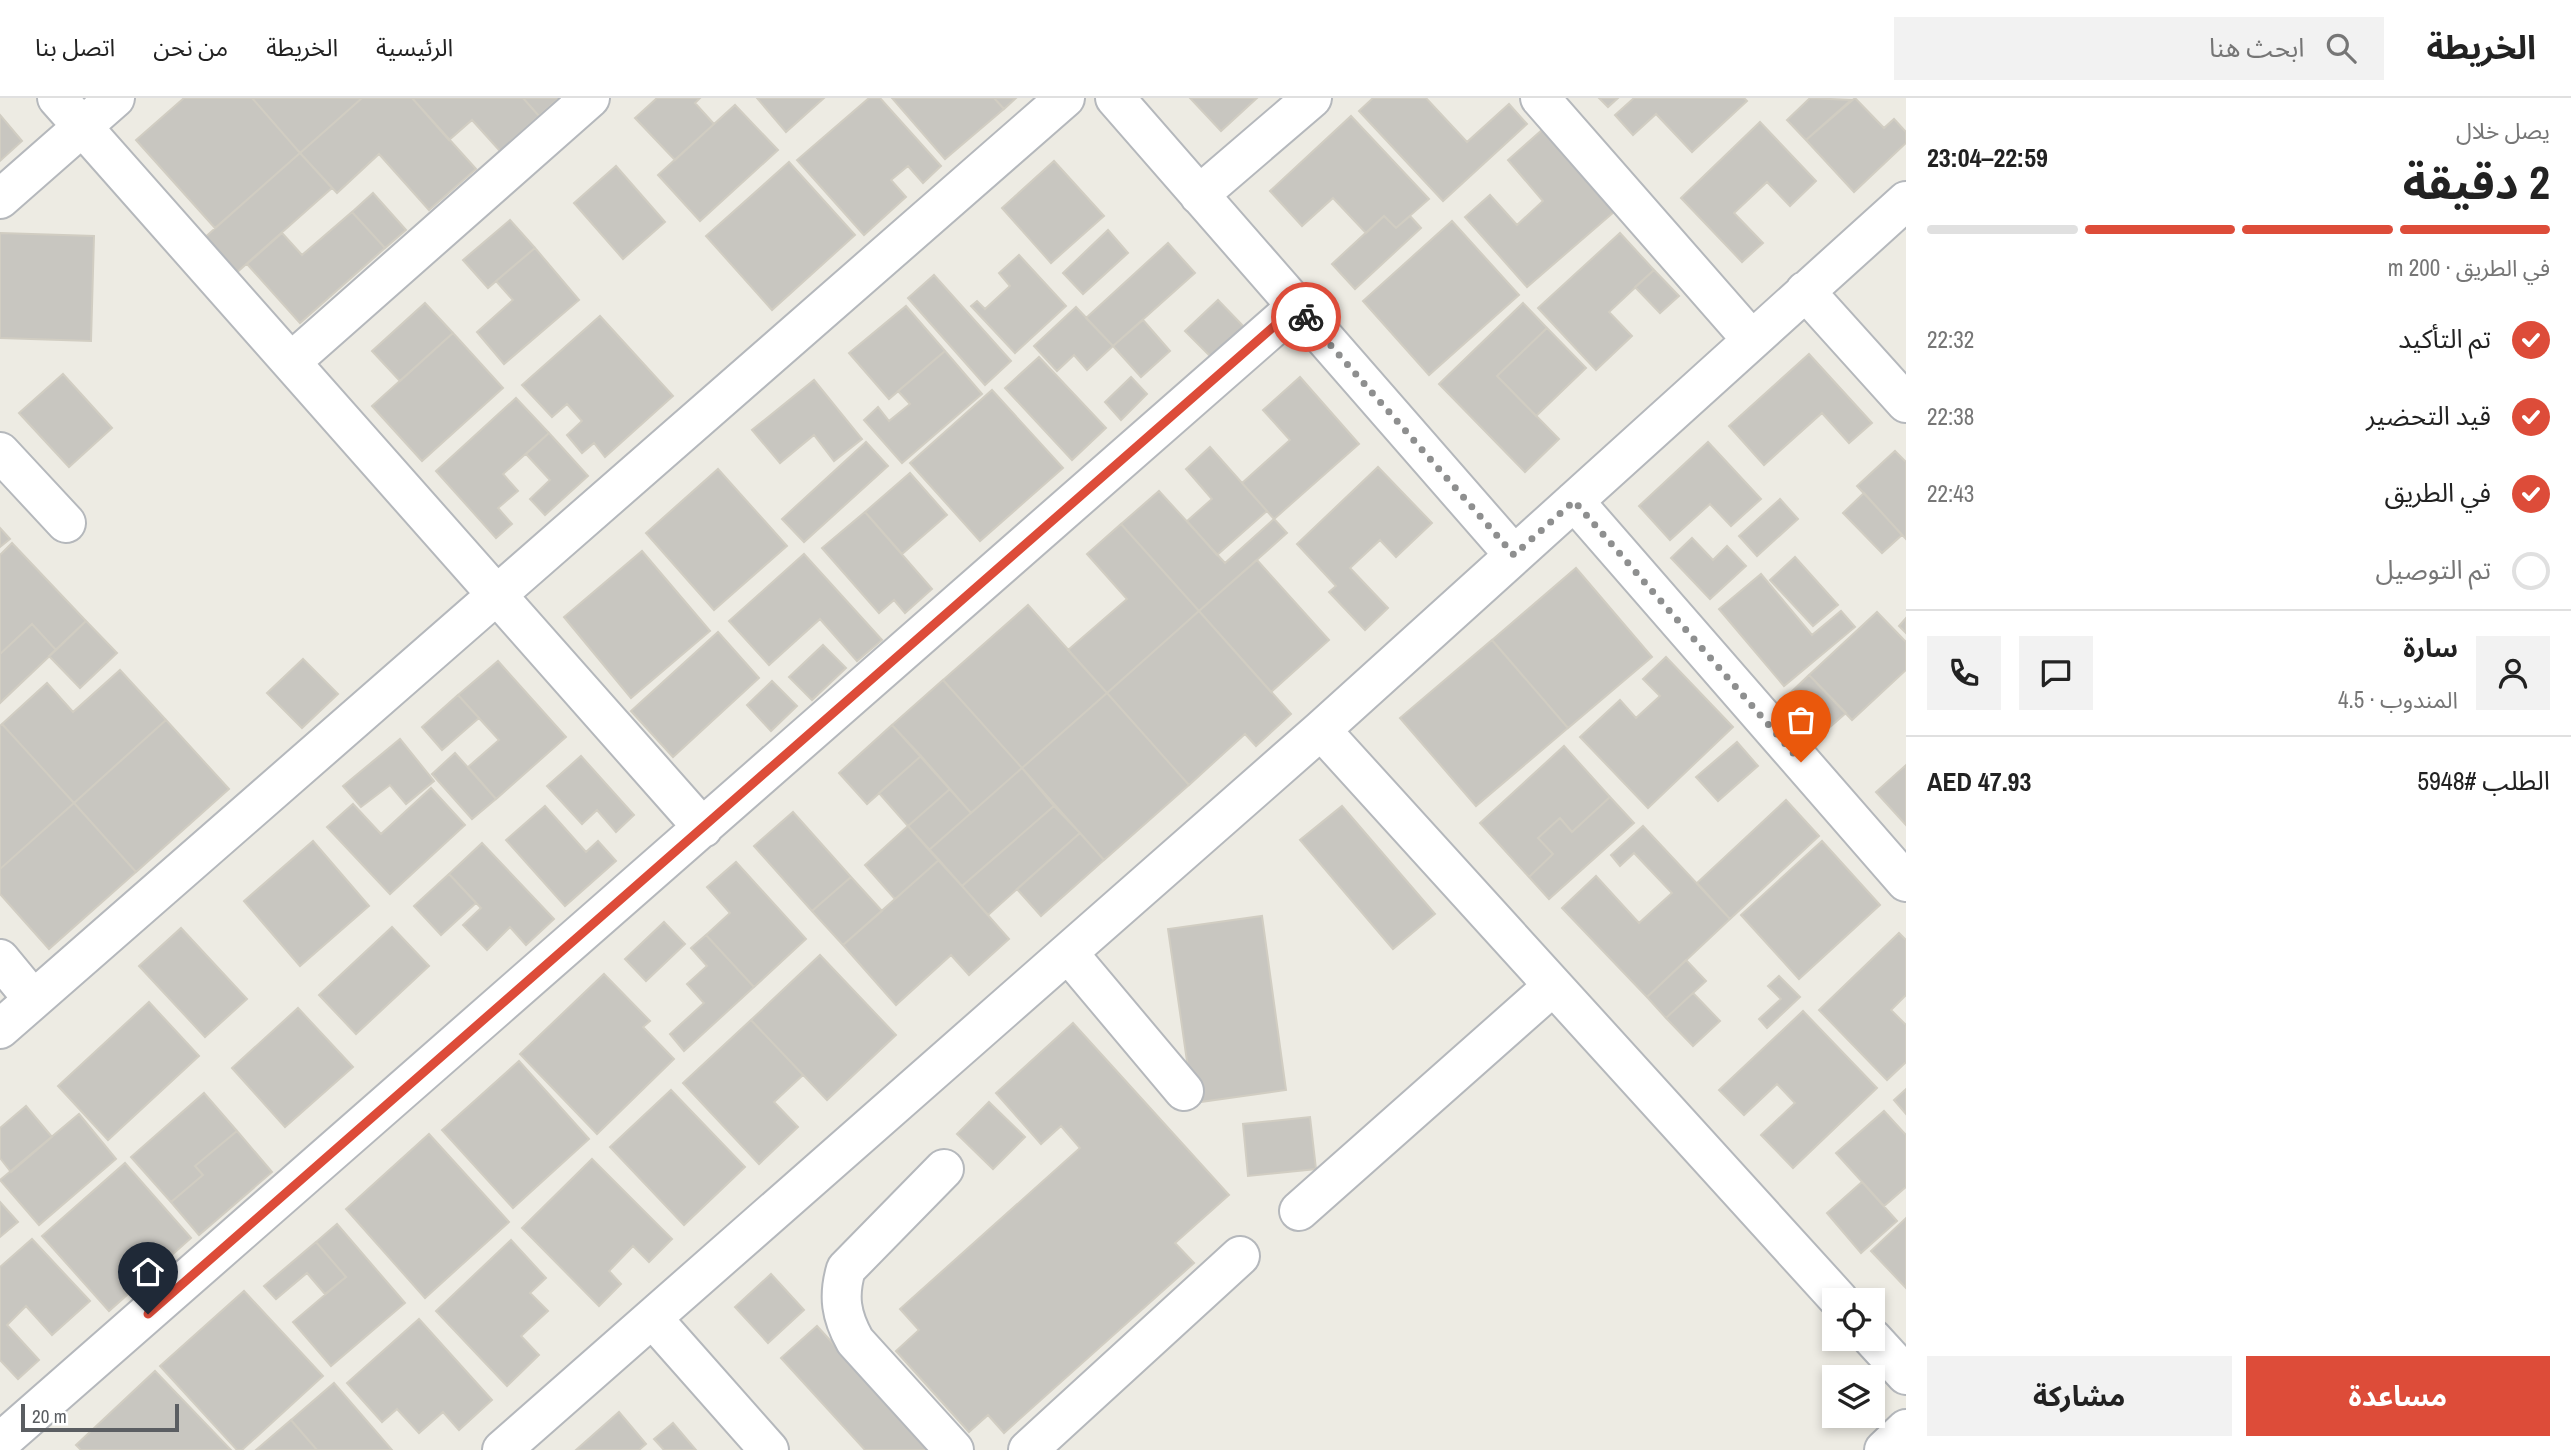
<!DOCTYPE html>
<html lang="ar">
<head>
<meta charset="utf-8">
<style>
	:root { --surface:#fff; --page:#f2f2f2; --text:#222; --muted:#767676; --line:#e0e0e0; --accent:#dd4c39 }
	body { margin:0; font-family:"Archivo Narrow","Noto Sans Arabic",sans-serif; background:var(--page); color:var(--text); direction:rtl; height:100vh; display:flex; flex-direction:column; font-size:26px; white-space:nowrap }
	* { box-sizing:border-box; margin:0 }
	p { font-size:23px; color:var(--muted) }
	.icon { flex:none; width:38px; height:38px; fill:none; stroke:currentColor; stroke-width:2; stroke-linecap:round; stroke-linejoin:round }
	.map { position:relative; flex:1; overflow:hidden; direction:ltr }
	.sheet { display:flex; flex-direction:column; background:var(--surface); width:665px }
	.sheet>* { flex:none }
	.buttons { position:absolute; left:1822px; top:1190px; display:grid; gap:14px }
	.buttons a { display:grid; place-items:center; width:63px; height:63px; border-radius:0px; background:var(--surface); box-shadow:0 4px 10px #0003; font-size:35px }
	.scale { position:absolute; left:21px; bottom:18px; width:158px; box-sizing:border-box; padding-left:7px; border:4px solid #5b5e62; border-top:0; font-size:19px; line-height:24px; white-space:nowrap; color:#5b5e62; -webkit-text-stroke:5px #fff; paint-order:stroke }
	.pin { position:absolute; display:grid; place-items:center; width:60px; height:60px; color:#fff; margin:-72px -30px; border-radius:50% 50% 50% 0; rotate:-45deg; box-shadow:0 0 7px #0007 }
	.pin .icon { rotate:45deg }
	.courier { position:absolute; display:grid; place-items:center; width:70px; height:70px; margin:-35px; border:5px solid #dd4c39; border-radius:50%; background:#fff; color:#222; box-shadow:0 2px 9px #0007 }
	.summary em { font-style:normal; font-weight:700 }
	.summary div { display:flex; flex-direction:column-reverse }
	.summary { display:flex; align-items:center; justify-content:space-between; height:119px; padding:0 21px }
	h1 { font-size:46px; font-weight:700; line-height:52px }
	.bar { display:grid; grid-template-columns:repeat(4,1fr); gap:10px 7px; align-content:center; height:84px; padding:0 21px }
	.bar i { height:9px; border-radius:5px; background:var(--line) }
	.bar .active { background:var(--accent) }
	.bar p { grid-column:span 4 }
	.line { display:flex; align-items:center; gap:18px; padding:0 21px; border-top:2px solid var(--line) }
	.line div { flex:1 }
	.round { display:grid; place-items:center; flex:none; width:74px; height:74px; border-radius:0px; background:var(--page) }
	ol { padding:0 21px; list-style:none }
	li { display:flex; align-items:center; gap:21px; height:77px }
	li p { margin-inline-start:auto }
	li .icon { padding:7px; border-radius:50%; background:var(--accent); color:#fff; stroke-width:4 }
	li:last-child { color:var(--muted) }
	li i { width:38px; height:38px; border:4px solid var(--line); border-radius:50% }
	.cta { display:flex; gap:14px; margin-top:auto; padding:14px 21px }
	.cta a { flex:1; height:80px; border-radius:0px; background:var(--accent); color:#fff; font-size:28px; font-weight:700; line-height:80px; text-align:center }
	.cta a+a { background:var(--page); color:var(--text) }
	header { display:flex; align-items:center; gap:42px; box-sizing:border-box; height:98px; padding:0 35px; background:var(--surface); border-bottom:2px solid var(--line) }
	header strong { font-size:33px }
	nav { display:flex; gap:38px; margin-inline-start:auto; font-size:24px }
	.search { width:490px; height:63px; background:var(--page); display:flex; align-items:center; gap:18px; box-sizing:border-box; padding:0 24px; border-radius:0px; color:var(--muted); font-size:26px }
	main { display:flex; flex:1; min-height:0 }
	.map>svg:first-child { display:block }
	.building { fill:#c8c6c0; stroke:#d1cdc2; stroke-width:2 }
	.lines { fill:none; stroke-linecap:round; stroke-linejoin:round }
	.minor-casing { stroke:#b5b8bc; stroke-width:42 }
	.minor { stroke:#fff; stroke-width:38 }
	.done { stroke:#8e8f8f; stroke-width:7; stroke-dasharray:0 12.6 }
	.route { stroke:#dd4c39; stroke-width:9 }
</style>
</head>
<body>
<header>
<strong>الخريطة</strong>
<div class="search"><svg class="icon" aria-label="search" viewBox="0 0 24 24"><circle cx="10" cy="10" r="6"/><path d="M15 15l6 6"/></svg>ابحث هنا</div>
<nav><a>الرئيسية</a><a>الخريطة</a><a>من نحن</a><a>اتصل بنا</a></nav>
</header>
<main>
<section class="sheet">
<div class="summary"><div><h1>2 دقيقة</h1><p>يصل خلال</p></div><em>22:59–23:04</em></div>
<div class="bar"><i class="active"></i><i class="active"></i><i class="active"></i><i></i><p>في الطريق · 200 m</p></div>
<ol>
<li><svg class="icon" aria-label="check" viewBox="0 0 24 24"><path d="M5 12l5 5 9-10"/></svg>تم التأكيد<p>22:32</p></li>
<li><svg class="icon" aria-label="check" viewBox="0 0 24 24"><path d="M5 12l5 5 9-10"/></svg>قيد التحضير<p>22:38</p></li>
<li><svg class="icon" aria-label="check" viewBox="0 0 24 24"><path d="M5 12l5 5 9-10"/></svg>في الطريق<p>22:43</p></li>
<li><i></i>تم التوصيل</li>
</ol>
<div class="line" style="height:126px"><a class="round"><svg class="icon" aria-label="person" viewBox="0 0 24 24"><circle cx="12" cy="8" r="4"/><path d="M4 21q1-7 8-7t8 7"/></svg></a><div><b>سارة</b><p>المندوب · 4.5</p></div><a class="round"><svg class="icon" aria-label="chat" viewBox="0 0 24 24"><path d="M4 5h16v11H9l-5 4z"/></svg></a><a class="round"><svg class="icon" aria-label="phone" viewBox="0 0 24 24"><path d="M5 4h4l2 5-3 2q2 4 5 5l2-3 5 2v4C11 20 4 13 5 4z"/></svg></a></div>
<div class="line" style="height:91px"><div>الطلب #5948</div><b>AED 47.93</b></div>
<div class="cta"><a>مساعدة</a><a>مشاركة</a></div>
</section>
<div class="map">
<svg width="1906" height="1352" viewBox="0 0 1906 1352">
	<rect width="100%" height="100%" fill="#edebe3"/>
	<path class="building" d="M 184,0 L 252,0 L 300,55 L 215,130 L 136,42 Z
		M 252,0 L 362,0 L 300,55 Z
		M 362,0 L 412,0 L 476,71 L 429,112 L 379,56 L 337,95 L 300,55 Z
		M 412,0 L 523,0 L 539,18 L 500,53 L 472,22 L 449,42 Z
		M 523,0 L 559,0 L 539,18 Z
		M 657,0 L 700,0 L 695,5 L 714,26 L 675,62 L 635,20 Z
		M 757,0 L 824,0 L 786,34 Z
		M 869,0 L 880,0 L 941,68 L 923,85 L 908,68 L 891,82 L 906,99 L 864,137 L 797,62 Z
		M 892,0 L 994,0 L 1004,11 L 945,61 Z
		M 994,0 L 1016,0 L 1004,11 Z
		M 1190,0 L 1257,0 L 1221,33 Z
		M 1373,0 L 1426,0 L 1467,44 L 1509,6 L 1527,26 L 1443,103 L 1359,13 Z
		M 1599,0 L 1618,0 L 1608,9 Z
		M 1634,0 L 1744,0 L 1747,3 L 1692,54 L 1656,16 L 1633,37 L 1615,17 Z
		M 1810,0 L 1851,2 L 1806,42 L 1787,22 Z
		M 1855,0 L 1884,30 L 1894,21 L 1906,34 L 1906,45 L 1854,94 L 1806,42 Z
		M 735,7 L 778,52 L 700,123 L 658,77 Z
		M 0,17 L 22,43 L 0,63 Z
		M 1351,18 L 1429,101 L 1396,130 L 1384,118 L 1366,135 L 1333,100 L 1302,128 L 1270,93 Z
		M 1760,24 L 1816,83 L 1790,108 L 1767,84 L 1734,115 L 1763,145 L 1742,164 L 1681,100 Z
		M 1542,32 L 1614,114 L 1527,189 L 1465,119 L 1490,97 L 1517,127 L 1543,103 L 1508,62 Z
		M 300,55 L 332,90 L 235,176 L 203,141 Z
		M 1054,63 L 1104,118 L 1051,165 L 1002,110 Z
		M 789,64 L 855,137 L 772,212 L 706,138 Z
		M 616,68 L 665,124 L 623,161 L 574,105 Z
		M 373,95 L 406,132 L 385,150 L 352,114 Z
		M 352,114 L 385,150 L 300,225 L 247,166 L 282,135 L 302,157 Z
		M 1384,118 L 1396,130 L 1410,118 L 1421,130 L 1355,191 L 1332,166 Z
		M 510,122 L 535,150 L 488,190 L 463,162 Z
		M 1452,123 L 1519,197 L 1429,277 L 1363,203 Z
		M 1108,132 L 1128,155 L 1083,196 L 1063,175 Z
		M 0,135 L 94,138 L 91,243 L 0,240 Z
		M 1620,135 L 1654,172 L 1609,214 L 1632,238 L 1596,272 L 1538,210 Z
		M 1168,145 L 1195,175 L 1113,248 L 1086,220 Z
		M 535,150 L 579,202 L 504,266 L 477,234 L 513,202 L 496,183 Z
		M 1019,157 L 1066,208 L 1015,255 L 971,208 L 977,203 L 985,211 L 1010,188 L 999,175 Z
		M 1654,172 L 1679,198 L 1660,215 L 1635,189 Z
		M 934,177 L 1011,263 L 985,287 L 908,200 Z
		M 1218,202 L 1246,231 L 1214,262 L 1185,233 Z
		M 425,205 L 453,235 L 400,283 L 372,253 Z
		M 1523,205 L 1547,230 L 1497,278 L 1559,341 L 1525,374 L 1439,286 Z
		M 906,208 L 945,253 L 889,301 L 849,255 Z
		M 1076,209 L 1113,248 L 1087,272 L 1074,257 L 1057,273 L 1034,248 Z
		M 600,218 L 673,298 L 605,359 L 594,345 L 582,355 L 567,337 L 582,323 L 567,306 L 552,319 L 522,287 Z
		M 1143,222 L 1170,253 L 1141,279 L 1113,248 Z
		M 1547,230 L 1586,270 L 1536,318 L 1497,278 Z
		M 453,235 L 503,290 L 422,363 L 372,308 Z
		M 945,253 L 982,296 L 902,365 L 864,322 L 878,309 L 889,323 L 910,306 L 898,293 Z
		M 1809,256 L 1872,325 L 1849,345 L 1822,315 L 1764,367 L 1729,328 Z
		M 1039,259 L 1106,330 L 1072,362 L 1005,290 Z
		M 63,276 L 112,330 L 69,369 L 19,315 Z
		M 1131,279 L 1147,296 L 1121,322 L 1105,304 Z
		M 1300,279 L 1359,346 L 1274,421 L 1242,385 L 1290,342 L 1263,312 Z
		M 814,282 L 862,341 L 834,363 L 814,337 L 780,365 L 752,332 Z
		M 992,292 L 1063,370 L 980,443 L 910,365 Z
		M 516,300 L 549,335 L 503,376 L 518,393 L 498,410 L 512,426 L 496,440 L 436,373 Z
		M 549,335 L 588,378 L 545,417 L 530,401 L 550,382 L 526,356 Z
		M 866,344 L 888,368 L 804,444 L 782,421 Z
		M 1708,344 L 1761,401 L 1731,428 L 1710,406 L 1670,442 L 1639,408 Z
		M 1210,349 L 1267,413 L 1217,457 L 1187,423 L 1212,401 L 1186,371 Z
		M 1895,353 L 1906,364 L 1906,441 L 1857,388 Z
		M 1378,369 L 1432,425 L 1396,459 L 1380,442 L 1350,470 L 1388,510 L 1365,532 L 1329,494 L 1336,488 L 1297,446 Z
		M 718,371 L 787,448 L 714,512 L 646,435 Z
		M 910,375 L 947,417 L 902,456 L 865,414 Z
		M 1159,393 L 1225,465 L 1274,421 L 1287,435 L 1199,513 L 1121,426 Z
		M 1864,395 L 1902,437 L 1882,455 L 1843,415 Z
		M 1780,401 L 1798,421 L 1757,458 L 1739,438 Z
		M 865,414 L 932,491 L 905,515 L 894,502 L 879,515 L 822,450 Z
		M 1121,426 L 1199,513 L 1107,595 L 1068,552 L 1127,501 L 1087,456 Z
		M 0,430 L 10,441 L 0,449 Z
		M 1692,440 L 1713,462 L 1727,448 L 1746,468 L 1710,501 L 1671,460 Z
		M 12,445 L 86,523 L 56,552 L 32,526 L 0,556 L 0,457 Z
		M 642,453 L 710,533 L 631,600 L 564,519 Z
		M 804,456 L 882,542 L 857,563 L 820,521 L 769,567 L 729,523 Z
		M 1795,459 L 1838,507 L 1813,528 L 1770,482 Z
		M 1257,462 L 1329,542 L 1271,594 L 1199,513 Z
		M 1576,470 L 1652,559 L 1568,630 L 1492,542 Z
		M 1761,476 L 1812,537 L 1841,513 L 1855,529 L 1784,588 L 1719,511 Z
		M 1028,507 L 1107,595 L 1022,670 L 943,582 Z
		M 1199,513 L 1291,616 L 1256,648 L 1245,636 L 1189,687 L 1107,595 Z
		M 1877,514 L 1906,544 L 1906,572 L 1852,622 L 1809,577 Z
		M 1906,520 L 1906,535 L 1899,528 Z
		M 86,523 L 117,555 L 80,590 L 49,558 Z
		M 32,526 L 56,552 L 0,605 L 0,556 Z
		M 718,534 L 759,580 L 673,659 L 631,613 Z
		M 1492,542 L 1568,630 L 1476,708 L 1400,620 Z
		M 823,547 L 846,570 L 812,602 L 789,579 Z
		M 1666,559 L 1733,629 L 1648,710 L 1580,639 L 1620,602 L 1636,620 L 1660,598 L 1643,581 Z
		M 303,561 L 338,596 L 302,630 L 267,595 Z
		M 498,563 L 566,639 L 496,701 L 468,669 L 499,642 L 458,597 Z
		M 120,572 L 166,622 L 74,705 L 2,626 L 47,585 L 73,614 Z
		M 1809,577 L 1846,615 L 1823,635 L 1788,597 Z
		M 943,582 L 1022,670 L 971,715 L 892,627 Z
		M 772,583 L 797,608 L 771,633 L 747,607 Z
		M 1107,595 L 1189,687 L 1104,762 L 1022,670 Z
		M 458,597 L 479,620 L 442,652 L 422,629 Z
		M 166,622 L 229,691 L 136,774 L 74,705 Z
		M 2,626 L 74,705 L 0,771 L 0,628 Z
		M 892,627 L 921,658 L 867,706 L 839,675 Z
		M 400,641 L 434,683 L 406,706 L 390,687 L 361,709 L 343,688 Z
		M 1737,644 L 1758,668 L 1718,703 L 1696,679 Z
		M 1564,648 L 1610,699 L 1572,734 L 1560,720 L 1538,740 L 1553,756 L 1529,779 L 1480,725 Z
		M 455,655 L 496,701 L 472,721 L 432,676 Z
		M 581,658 L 634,717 L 616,734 L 597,712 L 582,726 L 547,688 Z
		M 921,658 L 950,691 L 908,728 L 879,695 Z
		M 1906,667 L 1906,727 L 1876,694 Z
		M 1022,670 L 1054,708 L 962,788 L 929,752 Z
		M 431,690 L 465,727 L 390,796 L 327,729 L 353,706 L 381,736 Z
		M 950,691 L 971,715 L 929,752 L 908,728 Z
		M 1610,699 L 1634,725 L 1549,801 L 1529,779 L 1553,756 L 1538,740 L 1560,720 L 1572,734 Z
		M 1786,702 L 1819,738 L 1730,821 L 1697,785 Z
		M 74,705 L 136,774 L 49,851 L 0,796 L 0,771 Z
		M 545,708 L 586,754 L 598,743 L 616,763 L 565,808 L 506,742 Z
		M 1054,708 L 1080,735 L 988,817 L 962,788 Z
		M 1342,708 L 1435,816 L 1393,851 L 1300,742 Z
		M 793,714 L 851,779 L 812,813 L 754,748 Z
		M 908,728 L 939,762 L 895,801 L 865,767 Z
		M 1643,728 L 1730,821 L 1647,899 L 1562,810 L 1596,778 L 1639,825 L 1672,795 L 1634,755 L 1620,768 L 1611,757 Z
		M 1080,735 L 1104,762 L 1041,818 L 1017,791 Z
		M 313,743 L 369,808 L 300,868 L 244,803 Z
		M 1822,743 L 1880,807 L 1799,881 L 1741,817 Z
		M 482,745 L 554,821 L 526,847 L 510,829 L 487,852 L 463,827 L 481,810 L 449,776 Z
		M 939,762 L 1009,841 L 969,877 L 951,857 L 896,907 L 843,847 Z
		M 736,764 L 806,841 L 754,889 L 706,837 L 730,815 L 707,789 Z
		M 449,776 L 476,805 L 441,837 L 414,808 Z
		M 851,779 L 882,813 L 843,847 L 812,813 Z
		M 1262,818 L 1286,992 L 1193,1005 L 1168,831 Z
		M 664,824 L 685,846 L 646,883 L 625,861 Z
		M 392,829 L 429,868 L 356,936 L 319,897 Z
		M 181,830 L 247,901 L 205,939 L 139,868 Z
		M 1899,835 L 1906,842 L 1906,897 L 1891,912 L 1906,927 L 1906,964 L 1887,982 L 1819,912 Z
		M 706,837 L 754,889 L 684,953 L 670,936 L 704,905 L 687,886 L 707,868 L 691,850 Z
		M 820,857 L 896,937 L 827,1002 L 751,922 Z
		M 1686,862 L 1706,883 L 1666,920 L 1647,899 Z
		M 604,876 L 650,923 L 643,929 L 674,961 L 597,1036 L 520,956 Z
		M 1779,878 L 1800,899 L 1767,930 L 1759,921 L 1781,901 L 1768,888 Z
		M 1693,895 L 1720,923 L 1693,948 L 1666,920 Z
		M 149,904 L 199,958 L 108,1042 L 58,988 Z
		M 298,910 L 353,969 L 285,1029 L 232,970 Z
		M 1803,913 L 1877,990 L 1793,1070 L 1761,1037 L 1795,1005 L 1777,986 L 1744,1017 L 1719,992 Z
		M 751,922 L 803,977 L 774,1004 L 798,1029 L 759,1066 L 683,985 Z
		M 1073,925 L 1229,1097 L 1175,1145 L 1194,1165 L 1004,1335 L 988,1317 L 969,1334 L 896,1253 L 919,1232 L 900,1211 L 1080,1050 L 1061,1028 L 1041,1046 L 996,995 Z
		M 519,963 L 589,1041 L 513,1110 L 442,1032 Z
		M 1906,991 L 1906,1016 L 1894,1002 Z
		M 671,992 L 745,1069 L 684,1127 L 610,1049 Z
		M 204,995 L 237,1033 L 195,1068 L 203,1077 L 171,1104 L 131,1059 Z
		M 989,1004 L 1025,1039 L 993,1071 L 957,1036 Z
		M 26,1008 L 52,1039 L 11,1074 L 0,1060 L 0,1030 Z
		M 1884,1013 L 1906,1037 L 1906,1089 L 1884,1108 L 1836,1055 Z
		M 79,1016 L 116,1061 L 39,1127 L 0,1082 Z
		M 1310,1019 L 1316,1071 L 1248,1078 L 1243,1026 Z
		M 237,1033 L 272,1074 L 199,1137 L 171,1104 L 203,1077 L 195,1068 Z
		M 429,1036 L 509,1124 L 425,1200 L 346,1111 Z
		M 592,1061 L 672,1141 L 649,1164 L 633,1148 L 609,1173 L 621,1186 L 599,1208 L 522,1130 Z
		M 125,1065 L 191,1140 L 109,1213 L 42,1138 Z
		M 1862,1084 L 1897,1123 L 1861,1155 L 1827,1115 Z
		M 0,1104 L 18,1124 L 0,1139 Z
		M 1906,1120 L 1906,1190 L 1871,1153 Z
		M 337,1126 L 405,1205 L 331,1268 L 293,1224 L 346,1179 L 316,1144 Z
		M 32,1141 L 90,1203 L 52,1237 L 26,1208 L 7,1227 L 39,1262 L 18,1281 L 0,1262 L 0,1169 Z
		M 511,1142 L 546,1180 L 530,1195 L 548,1213 L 521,1238 L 539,1257 L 507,1288 L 436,1213 Z
		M 316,1144 L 346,1179 L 325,1196 L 307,1175 L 276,1201 L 264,1188 Z
		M 771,1176 L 804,1212 L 768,1245 L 735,1209 Z
		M 244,1193 L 323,1278 L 242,1352 L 237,1352 L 160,1268 Z
		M 419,1221 L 492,1302 L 459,1332 L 443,1314 L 419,1335 L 397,1311 L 382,1324 L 347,1285 Z
		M 817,1228 L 928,1349 L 925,1352 L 865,1352 L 781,1260 Z
		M 155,1273 L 231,1352 L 81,1352 L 76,1347 Z
		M 334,1285 L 392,1352 L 317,1352 L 291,1322 Z
		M 619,1314 L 646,1346 L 639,1352 L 576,1352 Z
		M 291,1322 L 317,1352 L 256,1352 Z
		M 673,1325 L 696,1352 L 664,1352 L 654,1341 Z"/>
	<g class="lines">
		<defs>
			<path id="minor" d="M 57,0 L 703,730
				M 1115,0 L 1514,457
				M 1540,0 L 1752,242
				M 1199,97 L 1312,0
				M 0,101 L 115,0
				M 1805,193 L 1906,305
				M 291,264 L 590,0
				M 0,354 L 66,425
				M 1574,403 L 1906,784
				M 1321,632 L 1839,1202
				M 1068,855 L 1184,993
				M 0,861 L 33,901
				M 0,931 L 1065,0
				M 944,1071 L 846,1171 C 838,1198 841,1218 855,1243 L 954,1352
				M 1299,1113 L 1553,888
				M 653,1221 L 769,1352
				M 1872,1240 L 1906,1277
				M 4,1341 L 1297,208
				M 502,1352 L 1321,632 L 1906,103
				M 1028,1352 L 1240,1158
				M 1884,1352 L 1906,1331"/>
		</defs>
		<use href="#minor" class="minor-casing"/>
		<use href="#minor" class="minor"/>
	</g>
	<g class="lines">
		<path class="done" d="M 1306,219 L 1514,457 L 1574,403 L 1801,664"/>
		<path class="route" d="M 148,1216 L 1297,208 L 1306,219"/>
	</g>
</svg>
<div class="buttons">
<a><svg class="icon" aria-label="locate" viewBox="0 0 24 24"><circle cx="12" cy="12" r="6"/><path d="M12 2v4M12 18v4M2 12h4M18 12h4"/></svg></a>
<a><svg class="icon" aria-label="layers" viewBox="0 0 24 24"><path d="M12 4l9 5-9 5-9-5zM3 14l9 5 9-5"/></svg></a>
</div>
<div class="scale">20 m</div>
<div class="pin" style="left:1801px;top:664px;background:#ea580c"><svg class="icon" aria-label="bag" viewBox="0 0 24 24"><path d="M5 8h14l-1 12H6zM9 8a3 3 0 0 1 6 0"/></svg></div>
<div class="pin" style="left:148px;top:1216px;background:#1f2937"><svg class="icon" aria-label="home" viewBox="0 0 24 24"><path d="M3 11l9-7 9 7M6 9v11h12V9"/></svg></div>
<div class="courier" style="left:1306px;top:219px"><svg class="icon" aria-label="bike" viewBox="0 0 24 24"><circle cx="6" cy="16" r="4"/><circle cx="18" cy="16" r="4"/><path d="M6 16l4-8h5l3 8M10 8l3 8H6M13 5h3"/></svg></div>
</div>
</main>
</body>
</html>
